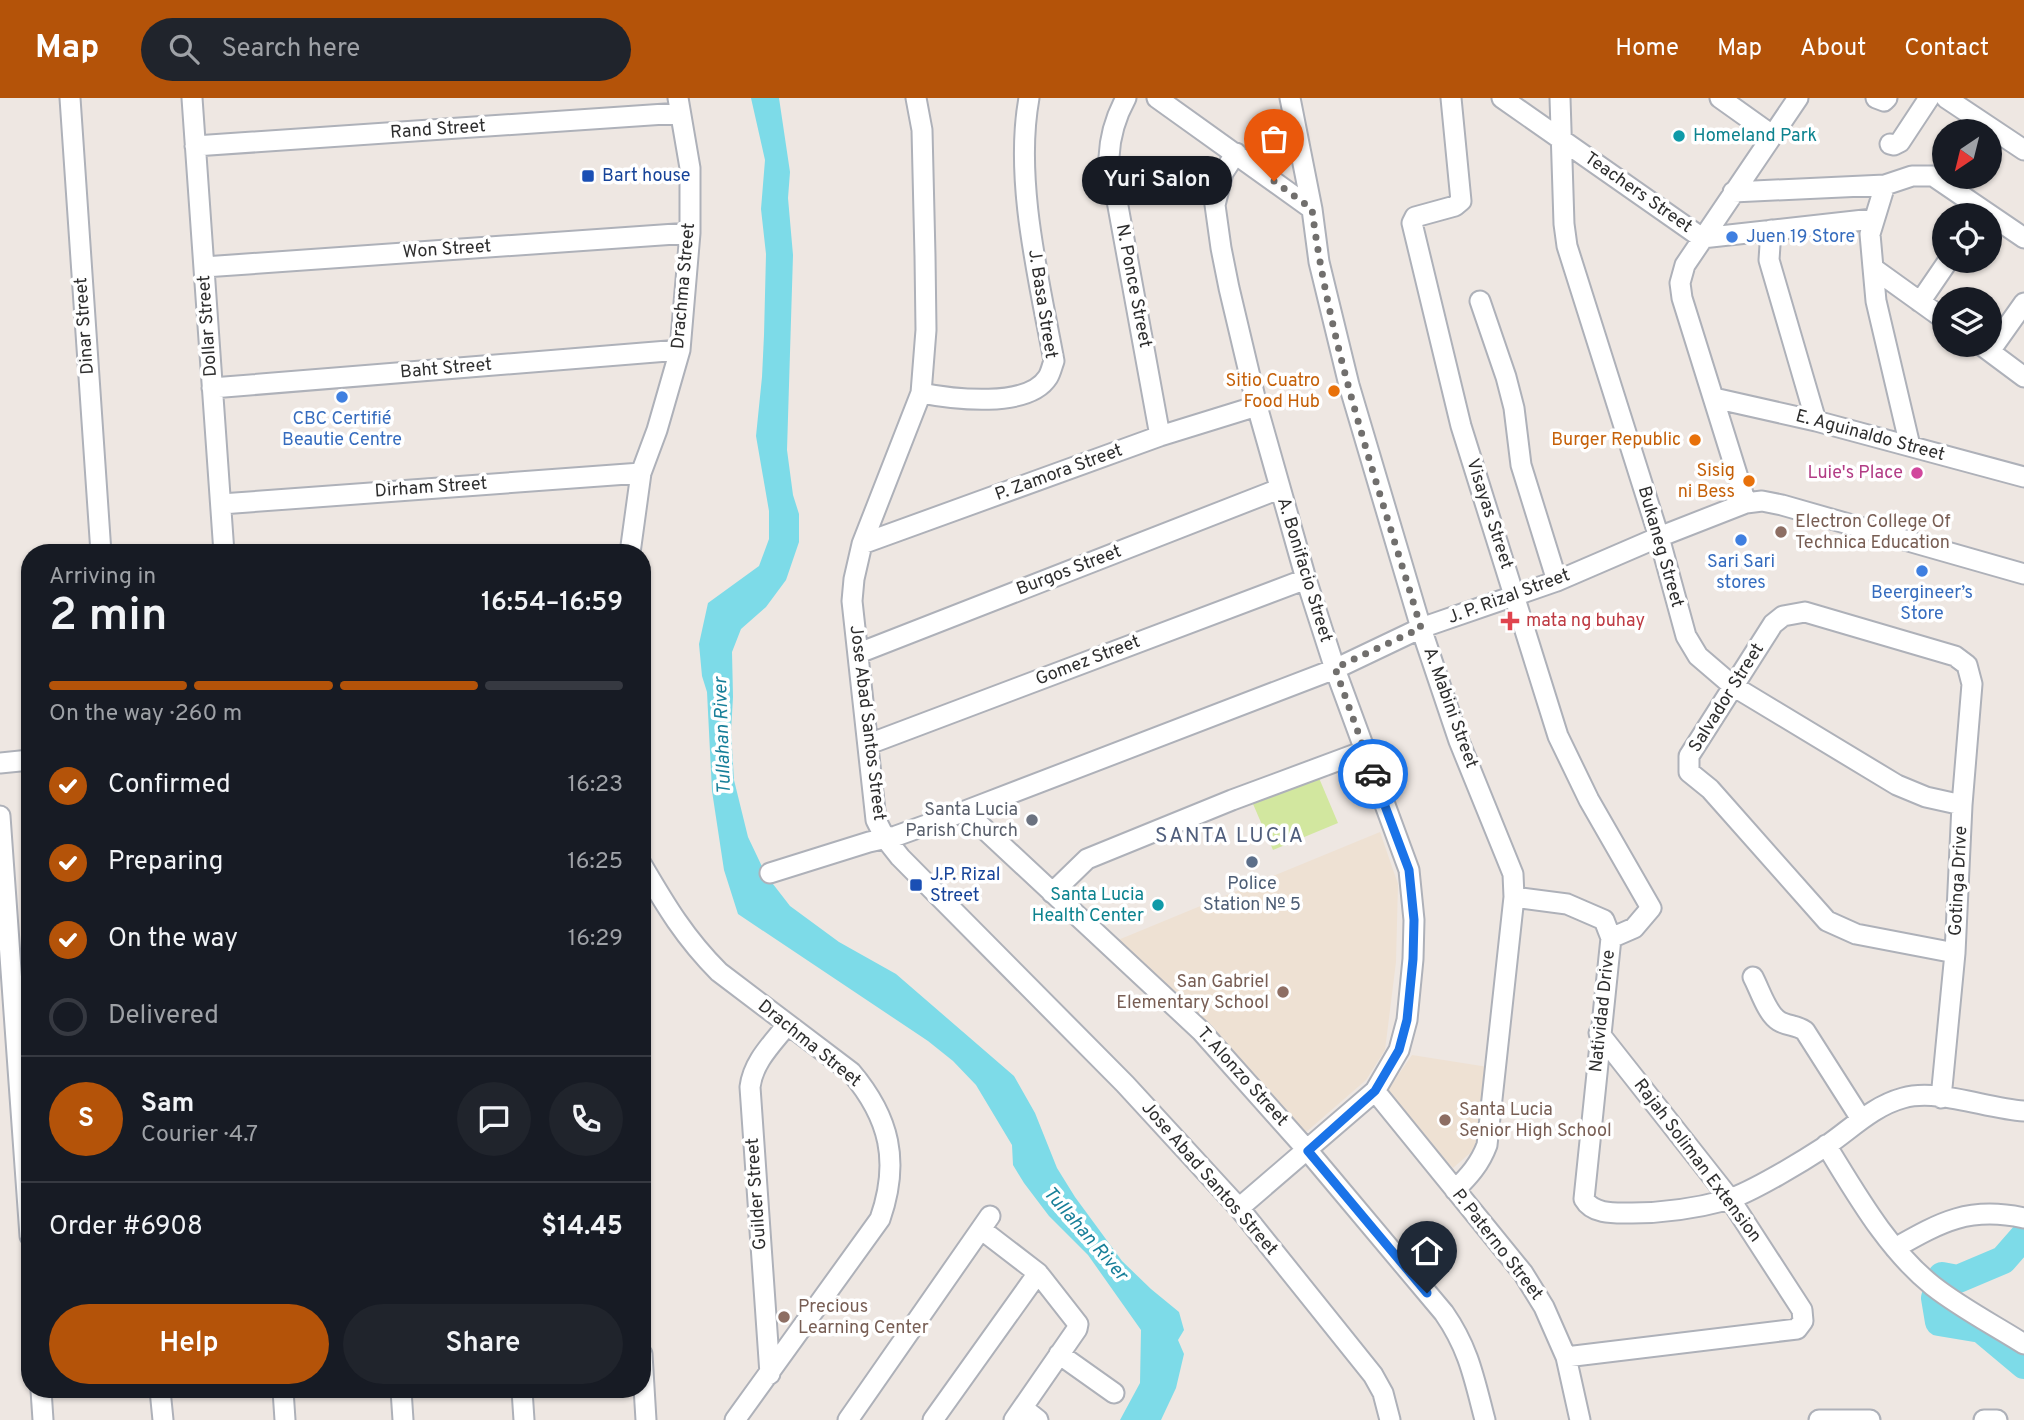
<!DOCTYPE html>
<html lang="en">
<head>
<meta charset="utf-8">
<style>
	:root { --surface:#171b24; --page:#20242c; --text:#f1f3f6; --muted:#9ea1a6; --line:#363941; --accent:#b45309 }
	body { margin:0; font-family:Overpass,sans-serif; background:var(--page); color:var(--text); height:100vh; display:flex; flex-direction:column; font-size:26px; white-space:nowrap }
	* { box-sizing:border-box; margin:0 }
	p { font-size:23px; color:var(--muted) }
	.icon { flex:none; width:38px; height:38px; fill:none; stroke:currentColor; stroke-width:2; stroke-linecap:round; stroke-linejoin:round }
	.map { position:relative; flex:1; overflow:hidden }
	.details { position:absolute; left:21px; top:446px; width:630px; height:854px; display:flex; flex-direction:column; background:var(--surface); border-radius:28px; box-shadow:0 2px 5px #0004 }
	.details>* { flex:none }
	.needle { width:46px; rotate:215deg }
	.controls { position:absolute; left:1932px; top:21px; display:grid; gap:14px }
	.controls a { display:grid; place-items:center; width:70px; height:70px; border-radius:50%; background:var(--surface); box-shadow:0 2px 5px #0004; font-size:35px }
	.pin { position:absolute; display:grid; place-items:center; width:60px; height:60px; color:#fff; margin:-72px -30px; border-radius:50% 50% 50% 0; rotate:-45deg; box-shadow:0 0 7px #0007 }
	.pin .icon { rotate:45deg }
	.courier { position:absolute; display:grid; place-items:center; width:70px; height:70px; margin:-35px; border:5px solid #1a73e8; border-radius:50%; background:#fff; color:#222; box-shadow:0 2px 9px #0007 }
	.bubble { position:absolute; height:49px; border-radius:24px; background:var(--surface); box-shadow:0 2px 5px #0004; font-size:23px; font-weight:600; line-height:49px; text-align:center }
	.head em { font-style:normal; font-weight:600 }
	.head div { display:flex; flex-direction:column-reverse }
	.head { display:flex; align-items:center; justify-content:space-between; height:119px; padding:0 28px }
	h1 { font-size:46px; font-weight:600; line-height:52px }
	.bar { display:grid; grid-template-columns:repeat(4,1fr); gap:10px 7px; align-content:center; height:84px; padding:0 28px }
	.bar i { height:9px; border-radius:5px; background:var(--line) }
	.bar .current { background:var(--accent) }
	.bar p { grid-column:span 4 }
	.line { display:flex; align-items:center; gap:18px; padding:0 28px; border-top:2px solid var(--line) }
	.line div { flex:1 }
	.round { display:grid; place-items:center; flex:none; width:74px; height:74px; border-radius:37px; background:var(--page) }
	ol { padding:0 28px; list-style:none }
	li { display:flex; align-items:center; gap:21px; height:77px }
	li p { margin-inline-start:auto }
	li .icon { padding:7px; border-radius:50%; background:var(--accent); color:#fff; stroke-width:4 }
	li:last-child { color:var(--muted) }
	li i { width:38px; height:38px; border:4px solid var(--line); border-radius:50% }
	.cta { display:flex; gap:14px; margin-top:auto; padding:14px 28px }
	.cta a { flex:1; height:80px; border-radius:42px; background:var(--accent); color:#fff; font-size:28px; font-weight:600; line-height:80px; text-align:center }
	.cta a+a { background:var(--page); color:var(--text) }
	header { display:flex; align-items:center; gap:42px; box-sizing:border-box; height:98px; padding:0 35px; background:var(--accent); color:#fff }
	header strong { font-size:33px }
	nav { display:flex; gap:38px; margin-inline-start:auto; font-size:24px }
	.search { width:490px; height:63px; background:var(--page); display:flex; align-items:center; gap:18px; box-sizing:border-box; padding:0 24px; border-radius:38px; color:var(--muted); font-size:26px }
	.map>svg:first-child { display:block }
	.education { fill:#eee1d3 }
	.pitch { fill:#d2e79f }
	.water { fill:#7ddbe8 }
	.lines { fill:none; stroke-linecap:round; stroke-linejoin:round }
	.river { stroke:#7ddbe8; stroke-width:28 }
	.minor-casing { stroke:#aeb1b9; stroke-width:23 }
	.minor { stroke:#fff; stroke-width:19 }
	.done { stroke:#716f6d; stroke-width:7; stroke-dasharray:0 12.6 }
	.route { stroke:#1a73e8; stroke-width:9 }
	.culture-dot { fill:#0f9aa8; stroke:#fff; stroke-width:2.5 }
	.transit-dot { fill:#1a4fb4; stroke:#fff; stroke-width:2.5 }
	.shop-dot { fill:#3f7fe0; stroke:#fff; stroke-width:2.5 }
	.food-dot { fill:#e8710a; stroke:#fff; stroke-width:2.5 }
	.hotel-dot { fill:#d1479c; stroke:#fff; stroke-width:2.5 }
	.education-dot { fill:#8d6e63; stroke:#fff; stroke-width:2.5 }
	.health-dot { fill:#e0444e; stroke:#fff; stroke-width:2.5 }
	.worship-dot { fill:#6b7280; stroke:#fff; stroke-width:2.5 }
	.service-dot { fill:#5c6f8a; stroke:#fff; stroke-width:2.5 }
	.labels { text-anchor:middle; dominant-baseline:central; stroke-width:7; stroke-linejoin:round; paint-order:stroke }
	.street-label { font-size:18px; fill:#2e2e2e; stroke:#fff }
	.culture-label { font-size:18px; fill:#0d838f; stroke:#fff; text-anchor:start }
	.transit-label { font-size:18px; fill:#164399; stroke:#fff; text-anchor:start }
	.shop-label { font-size:18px; fill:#366cbe; stroke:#fff }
	.food-label { font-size:18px; fill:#c56008; stroke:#fff; text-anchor:end }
	.hotel-label { font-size:18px; fill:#b23c85; stroke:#fff; text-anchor:end }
	.education-label { font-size:18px; fill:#785e54; stroke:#fff; text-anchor:start }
	.health-label { font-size:18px; fill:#be3a42; stroke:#fff; text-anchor:start }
	.worship-label { font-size:18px; fill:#5b616d; stroke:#fff; text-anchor:end }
	.service-label { font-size:18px; fill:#4e5e75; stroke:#fff }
	.water-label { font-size:19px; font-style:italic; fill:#177f99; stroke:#fff }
	.quarter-label { font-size:21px; letter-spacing:2px; fill:#505e7c; stroke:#fff }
</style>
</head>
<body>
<header>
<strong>Map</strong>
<div class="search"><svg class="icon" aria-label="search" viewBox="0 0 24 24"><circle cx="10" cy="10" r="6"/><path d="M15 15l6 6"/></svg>Search here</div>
<nav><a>Home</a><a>Map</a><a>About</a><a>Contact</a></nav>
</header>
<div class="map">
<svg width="2024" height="1322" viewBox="0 0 2024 1322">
	<rect width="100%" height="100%" fill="#eee7e2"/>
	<path class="education" d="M 1380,734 L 1398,786 L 1396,864 L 1385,952 L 1366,982 L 1305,1035 L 1207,925 L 1118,842 Z
		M 1412,957 L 1488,969 L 1477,1049 L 1453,1070 L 1385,996 Z"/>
	<path class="pitch" d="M 1319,680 L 1338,725 L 1273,752 L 1253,706 Z"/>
	<path class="water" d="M 751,0 L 779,0 L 790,74 L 788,100 L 793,157 L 787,352 L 793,397 L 799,416 L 799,444 L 786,482 L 766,509 L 741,531 L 732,554 L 733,599 L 731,633 L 734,682 L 748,739 L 766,777 L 790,808 L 839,844 L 896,876 L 1014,978 L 1035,1015 L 1057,1070 L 1075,1099 L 1122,1163 L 1151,1191 L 1179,1214 L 1184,1232 L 1178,1242 L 1184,1256 L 1176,1290 L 1161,1322 L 1120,1322 L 1140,1285 L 1141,1232 L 1088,1157 L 1049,1118 L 1024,1085 L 1013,1067 L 1012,1047 L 976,987 L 953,963 L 928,943 L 738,816 L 724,772 L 712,693 L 707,594 L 702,578 L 699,546 L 708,505 L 759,468 L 769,441 L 769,413 L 756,338 L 762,279 L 764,237 L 766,156 L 761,111 L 765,62 Z"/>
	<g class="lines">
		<path class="river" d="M 2024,1138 L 2003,1162 L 1958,1181 L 1942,1178 L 1935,1200 L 1939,1224 L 1981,1231 L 2024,1267"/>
		<defs>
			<path id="minor" d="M 70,0 L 101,455
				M 192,0 L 224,455
				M 916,0 L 922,32 L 925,158 L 926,232 L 921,295 L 862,446 L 854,481 L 852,503 L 876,722 L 885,740 L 900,759 L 1125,986 L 1239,1110 L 1373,1277 L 1383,1295 L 1390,1322
				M 1126,0 C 1115,20 1110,37 1109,59 L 1160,338
				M 1157,0 L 1312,111
				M 1290,0 L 1312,111 L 1319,164 L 1349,287 L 1421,530 L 1459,643 L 1513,776 L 1514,799 L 1487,1047 C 1480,1066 1469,1078 1455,1092
				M 1451,0 L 1461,103 L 1455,108 L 1415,119 L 1412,125 L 1461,328 L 1558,638 L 1589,702 L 1651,810 L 1634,830 L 1611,840
				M 1502,0 L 1702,140 L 1873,121
				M 1560,0 L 1564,126 L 1567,148 L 1659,439 L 1686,538 L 1698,558 L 1733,588 L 1897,687 L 1926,699 L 1962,707
				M 1720,0 L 1772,37
				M 1876,0 L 1884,3 L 1887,0
				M 1946,0 L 2024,52
				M 1890,46 L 1894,47 L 1900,44 L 1929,0
				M 195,48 L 680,15
				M 1236,55 L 1223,75 L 1215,107 L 1221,150 L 1229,190 L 1257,308 L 1306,481 L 1335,571 L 1409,772 L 1414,822 L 1413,861 L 1407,922 L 1399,952 L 1375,993 L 1239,1110
				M 1885,87 L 1870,136 L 1873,170 L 1876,203 L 1910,348
				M 1733,94 L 1885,87 L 1912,78 L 1933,78 L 2024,140
				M 1771,132 L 1769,162 L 1816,323
				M 204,169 L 690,135
				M 1873,170 L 1944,221
				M 1480,203 L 1506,279 L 1514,310 L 1521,367 L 1557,483
				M 1920,204 L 1948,163
				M 1981,247 L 2024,279
				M 1990,253 L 2024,205
				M 212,290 L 680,252
				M 921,295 C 952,301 1028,311 1048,279 C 1051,274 1052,268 1054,263 C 1039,182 1014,82 1029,0
				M 1714,300 L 1816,323 L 2024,379
				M 1746,405 L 1682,200 L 1680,185 L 1685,167 L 1798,0
				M 221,406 L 641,375
				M 862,446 L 1160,338 L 1257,308
				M 630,455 L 641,375 L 657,332 L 680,252 L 690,135 L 690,70 L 678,0
				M 859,555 L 1279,391
				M 869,646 L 1306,481
				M 0,665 L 30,662
				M 965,713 L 1201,933 L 1308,1053 L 1444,1215 C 1469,1251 1474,1280 1485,1322
				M 0,718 L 30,1138
				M 642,767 C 666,808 685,840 719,874 L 851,974 C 890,1020 900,1064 880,1121 L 735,1322
				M 770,775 L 869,744 L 896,738 L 965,713 L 1335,571 L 1421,530 L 1557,483 L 1659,439 L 1746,405 L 1762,403 L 1782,407 L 2024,476
				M 1052,795 L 1087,761 L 1232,702 L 1364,653
				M 1514,799 L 1567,806 L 1604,822 L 1611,840 L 1584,1101 C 1593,1117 1616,1115 1632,1115 C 1664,1115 1697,1110 1727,1102 C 1752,1094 1803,1063 1826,1048 C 1851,1031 1873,1008 1903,1000 C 1938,990 1987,1011 2024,1013
				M 1753,879 C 1760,892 1767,916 1779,923 C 1787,928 1797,927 1805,933 L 1861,1021
				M 1375,993 L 1523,1175 L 1544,1209 L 1566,1259 L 1580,1322
				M 1941,1000 L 1955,855 L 1962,707 L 1972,586 L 1967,567 L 1955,558 L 1805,514 L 1783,518 L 1773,526 L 1689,658 L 1689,674 L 1710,691 L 1827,823 L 1856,836 L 1955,855
				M 1826,1047 C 1857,1097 1887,1151 1933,1188 C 1961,1210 1994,1227 2024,1246
				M 982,1132 L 1038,1175 L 1078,1226 L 1077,1231 L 1014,1322
				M 1895,1150 C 1941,1124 1969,1108 2024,1120
				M 642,1256 L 646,1322
				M 1059,1256 L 1114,1295
				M 1566,1259 L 1797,1231 L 1803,1223 L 1802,1212 L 1730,1101 L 1599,935
				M 770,1276 L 750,989 C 753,964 772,946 787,927
				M 41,1292 L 43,1322
				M 160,1292 L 163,1322
				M 283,1292 L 285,1322
				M 401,1292 L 403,1322
				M 522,1292 L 524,1322
				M 1023,1310 L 1038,1322
				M 848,1322 L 990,1118
				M 933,1322 L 1038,1175
				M 1819,1322 L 1870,1322
				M 1984,1322 L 1997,1322"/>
		</defs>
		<use href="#minor" class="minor-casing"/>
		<use href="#minor" class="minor"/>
	</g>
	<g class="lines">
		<path class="done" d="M 1274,83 L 1312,111 C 1330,254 1380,392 1421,530 L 1335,570 L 1373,676"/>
		<path class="route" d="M 1373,676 L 1409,772 L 1414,822 L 1413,861 L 1407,922 L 1399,952 L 1375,993 L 1308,1053 L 1427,1195"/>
	</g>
	<g class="culture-dot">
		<circle cx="1679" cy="38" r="7"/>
		<circle cx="1158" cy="807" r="7"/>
	</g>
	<g class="transit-dot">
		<rect x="581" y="71" width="14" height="14" rx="3.5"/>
		<rect x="909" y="780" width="14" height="14" rx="3.5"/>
	</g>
	<g class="shop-dot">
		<circle cx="1732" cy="139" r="7"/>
		<circle cx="342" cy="299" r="7"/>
		<circle cx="1741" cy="442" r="7"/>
		<circle cx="1922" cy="473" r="7"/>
	</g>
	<g class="food-dot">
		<circle cx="1334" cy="293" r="7"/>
		<circle cx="1695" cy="342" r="7"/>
		<circle cx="1749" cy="383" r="7"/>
	</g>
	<circle class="hotel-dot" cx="1917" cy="375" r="7"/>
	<g class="education-dot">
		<circle cx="1781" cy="434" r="7"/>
		<circle cx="1283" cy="894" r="7"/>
		<circle cx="1445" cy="1022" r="7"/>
		<circle cx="784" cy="1219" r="7"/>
	</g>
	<path class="health-dot" d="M1506.5 512.5h7v7h7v7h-7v7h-7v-7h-7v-7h7z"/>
	<circle class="worship-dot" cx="1032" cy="722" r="7"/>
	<circle class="service-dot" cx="1252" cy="764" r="7"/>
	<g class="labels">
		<g class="street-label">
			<text transform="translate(438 32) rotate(-4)">Rand Street</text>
			<text transform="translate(1638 95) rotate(35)">Teachers Street</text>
			<text transform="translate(447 152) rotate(-4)">Won Street</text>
			<text transform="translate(684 188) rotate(-85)">Drachma Street</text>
			<text transform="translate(1133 188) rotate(79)">N. Ponce Street</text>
			<text transform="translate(1042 206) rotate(81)">J. Basa Street</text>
			<text transform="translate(85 228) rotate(-94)">Dinar Street</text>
			<text transform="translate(208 228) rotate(-94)">Dollar Street</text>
			<text transform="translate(446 271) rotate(-5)">Baht Street</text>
			<text transform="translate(1870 338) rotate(15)">E. Aguinaldo Street</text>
			<text transform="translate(1059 375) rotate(-20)">P. Zamora Street</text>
			<text transform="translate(431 390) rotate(-4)">Dirham Street</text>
			<text transform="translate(1489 416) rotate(72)">Visayas Street</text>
			<text transform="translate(1660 449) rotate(74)">Bukaneg Street</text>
			<text transform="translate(1304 472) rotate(73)">A. Bonifacio Street</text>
			<text transform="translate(1069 473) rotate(-21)">Burgos Street</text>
			<text transform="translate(1509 499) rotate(-20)">J. P. Rizal Street</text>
			<text transform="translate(1088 563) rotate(-21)">Gomez Street</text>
			<text transform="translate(1727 600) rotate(-58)">Salvador Street</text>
			<text transform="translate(1450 610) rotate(70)">A. Mabini Street</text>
			<text transform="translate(867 625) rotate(83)">Jose Abad Santos Street</text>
			<text transform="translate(1959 783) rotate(-87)">Gotinga Drive</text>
			<text transform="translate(1603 913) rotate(-84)">Natividad Drive</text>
			<text transform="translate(809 946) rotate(39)">Drachma Street</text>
			<text transform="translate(1242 979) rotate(48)">T. Alonzo Street</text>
			<text transform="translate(1697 1063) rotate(53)">Rajah Soliman Extension</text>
			<text transform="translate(1209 1081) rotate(49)">Jose Abad Santos Street</text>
			<text transform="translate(757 1096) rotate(-94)">Guilder Street</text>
			<text transform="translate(1497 1147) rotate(52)">P. Paterno Street</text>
		</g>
		<g class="culture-label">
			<text x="1693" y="38">Homeland Park</text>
			<text x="1144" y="797" text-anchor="end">Santa Lucia<tspan x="1144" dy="21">Health Center</tspan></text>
		</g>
		<g class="transit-label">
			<text x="602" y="78">Bart house</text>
			<text x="930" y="777">J.P. Rizal<tspan x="930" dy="21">Street</tspan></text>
		</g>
		<g class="shop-label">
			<text x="1746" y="139" text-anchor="start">Juen 19 Store</text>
			<text x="342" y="321">CBC Certifié<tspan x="342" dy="21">Beautie Centre</tspan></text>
			<text x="1741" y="464">Sari Sari<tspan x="1741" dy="21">stores</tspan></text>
			<text x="1922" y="495">Beergineer’s<tspan x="1922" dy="21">Store</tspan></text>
		</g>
		<g class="food-label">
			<text x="1320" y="283">Sitio Cuatro<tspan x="1320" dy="21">Food Hub</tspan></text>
			<text x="1681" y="342">Burger Republic</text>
			<text x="1735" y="373">Sisig<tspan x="1735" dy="21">ni Bess</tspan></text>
		</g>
		<g class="hotel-label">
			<text x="1903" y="375">Luie's Place</text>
		</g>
		<g class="education-label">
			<text x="1795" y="424">Electron College Of<tspan x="1795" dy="21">Technica Education</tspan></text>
			<text x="1269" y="884" text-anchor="end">San Gabriel<tspan x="1269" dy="21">Elementary School</tspan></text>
			<text x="1459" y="1012">Santa Lucia<tspan x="1459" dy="21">Senior High School</tspan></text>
			<text x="798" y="1209">Precious<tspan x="798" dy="21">Learning Center</tspan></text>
		</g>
		<g class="health-label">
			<text x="1526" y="523">mata ng buhay</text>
		</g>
		<g class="worship-label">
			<text x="1018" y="712">Santa Lucia<tspan x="1018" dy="21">Parish Church</tspan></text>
		</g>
		<g class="service-label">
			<text x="1252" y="786">Police<tspan x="1252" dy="21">Station № 5</tspan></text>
		</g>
		<g class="water-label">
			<text transform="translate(723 638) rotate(-92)">Tullahan River</text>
			<text transform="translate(1085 1136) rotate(49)">Tullahan River</text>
		</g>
		<g class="quarter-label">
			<text x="1230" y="738">SANTA LUCIA</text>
		</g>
	</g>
</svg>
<div class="controls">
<a><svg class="needle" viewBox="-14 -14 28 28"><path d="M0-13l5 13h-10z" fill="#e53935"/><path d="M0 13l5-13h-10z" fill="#9ea1a6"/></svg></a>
<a><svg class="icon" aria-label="locate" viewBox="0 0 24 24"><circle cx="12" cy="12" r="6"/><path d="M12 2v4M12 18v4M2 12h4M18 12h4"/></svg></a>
<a><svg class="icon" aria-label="layers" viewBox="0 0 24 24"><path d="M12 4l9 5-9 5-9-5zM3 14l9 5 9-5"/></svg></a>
</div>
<div class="pin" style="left:1274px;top:83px;background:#ea580c"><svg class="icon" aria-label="bag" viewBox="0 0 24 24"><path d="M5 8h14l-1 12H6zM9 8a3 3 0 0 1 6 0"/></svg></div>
<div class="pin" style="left:1427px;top:1195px;background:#1f2937"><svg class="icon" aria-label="home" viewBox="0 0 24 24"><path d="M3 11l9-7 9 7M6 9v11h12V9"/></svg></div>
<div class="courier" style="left:1373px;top:676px"><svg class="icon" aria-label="car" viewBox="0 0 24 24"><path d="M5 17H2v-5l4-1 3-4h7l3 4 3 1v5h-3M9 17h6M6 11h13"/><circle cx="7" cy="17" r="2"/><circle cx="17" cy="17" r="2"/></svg></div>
<div class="bubble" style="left:1082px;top:58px;width:150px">Yuri Salon</div>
<section class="details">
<div class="head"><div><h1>2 min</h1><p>Arriving in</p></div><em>16:54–16:59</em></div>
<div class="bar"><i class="current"></i><i class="current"></i><i class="current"></i><i></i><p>On the way · 260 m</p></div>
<ol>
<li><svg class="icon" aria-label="check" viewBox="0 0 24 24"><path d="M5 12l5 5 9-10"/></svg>Confirmed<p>16:23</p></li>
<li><svg class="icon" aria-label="check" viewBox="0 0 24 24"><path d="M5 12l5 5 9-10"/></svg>Preparing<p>16:25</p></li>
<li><svg class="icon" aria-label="check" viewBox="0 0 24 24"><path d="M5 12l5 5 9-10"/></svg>On the way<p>16:29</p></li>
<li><i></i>Delivered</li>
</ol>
<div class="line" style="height:126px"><b class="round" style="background:var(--accent);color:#fff">S</b><div><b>Sam</b><p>Courier · 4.7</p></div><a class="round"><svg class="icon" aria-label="chat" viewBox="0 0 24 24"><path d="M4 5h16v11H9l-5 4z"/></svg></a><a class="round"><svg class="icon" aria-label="phone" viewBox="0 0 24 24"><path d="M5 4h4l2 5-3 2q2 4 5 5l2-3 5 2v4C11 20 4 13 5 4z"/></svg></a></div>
<div class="line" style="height:91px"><div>Order #6908</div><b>$14.45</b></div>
<div class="cta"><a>Help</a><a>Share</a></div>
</section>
</div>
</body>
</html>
